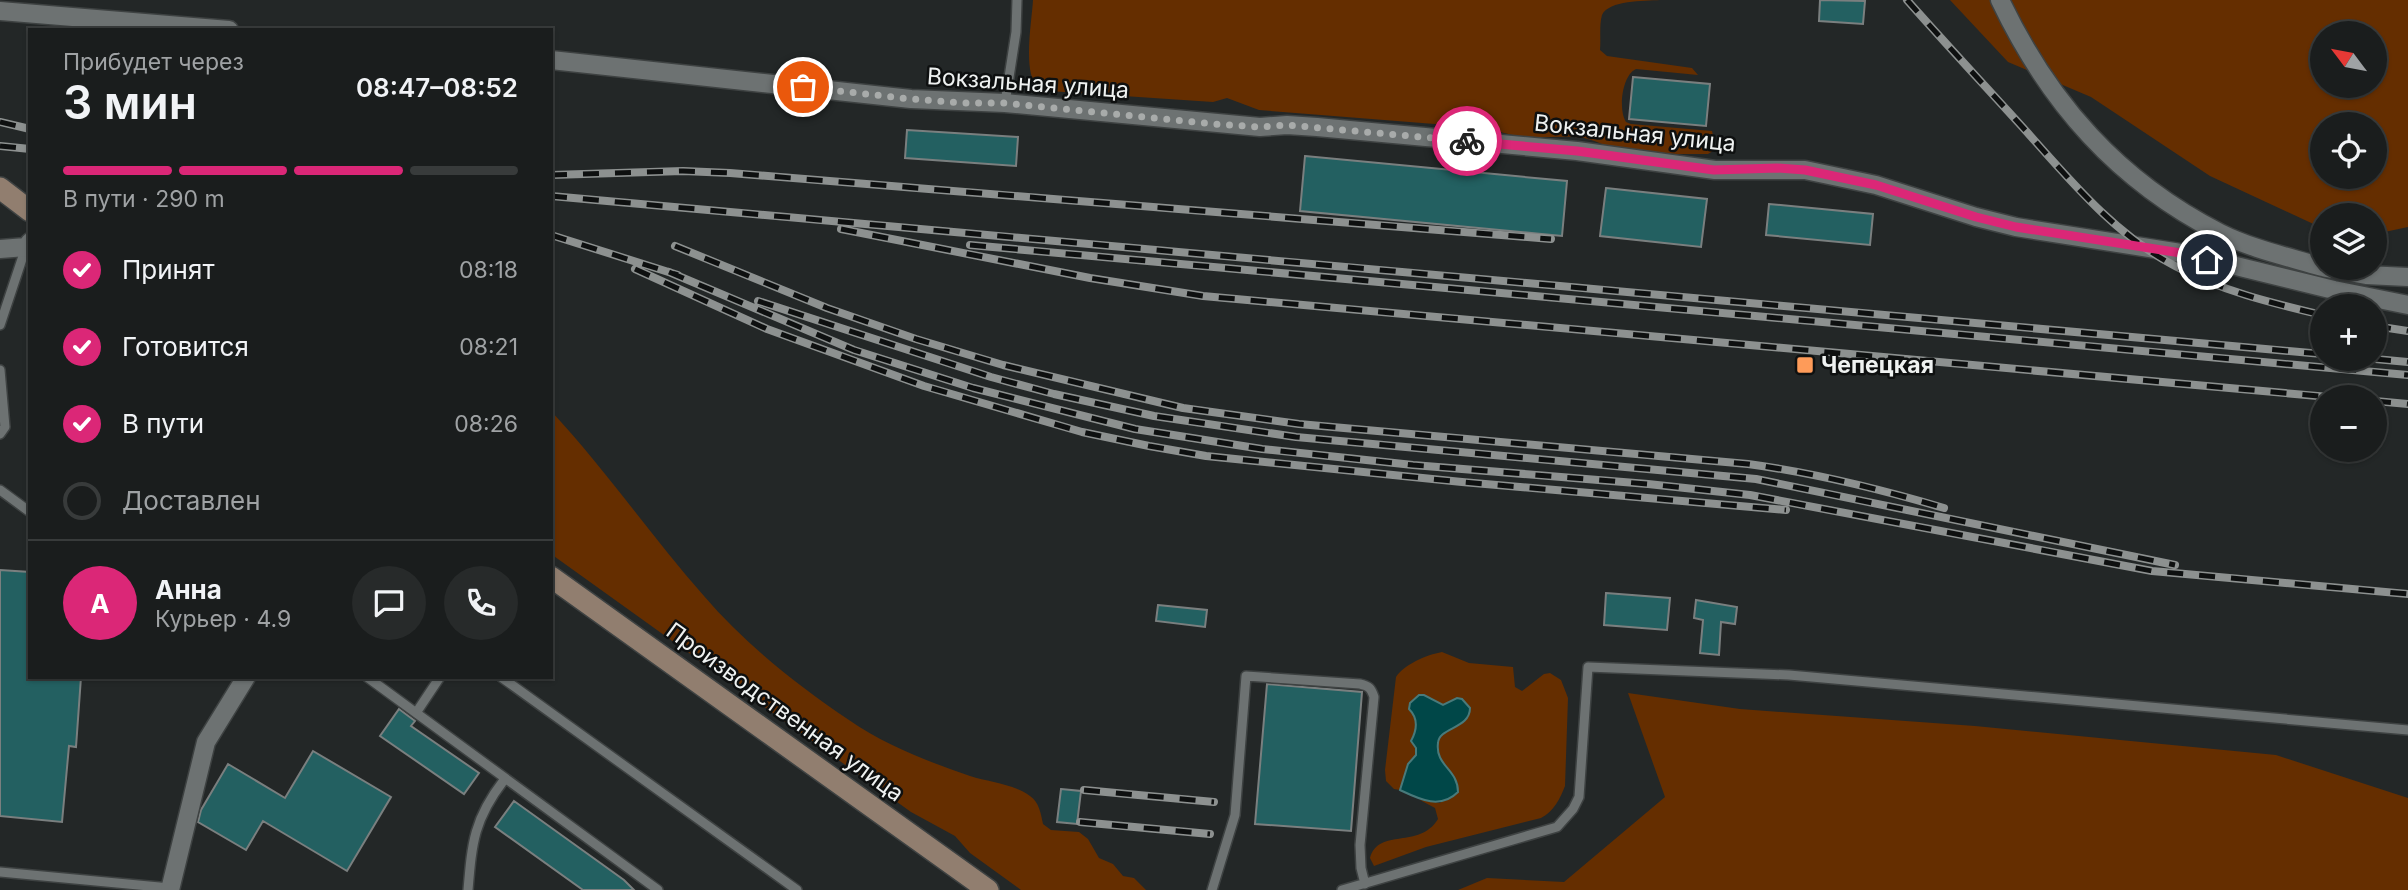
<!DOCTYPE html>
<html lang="ru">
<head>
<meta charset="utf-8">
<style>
	:root { --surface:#1a1d1d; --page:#272a2a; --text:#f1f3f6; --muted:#9fa2a4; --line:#383b3b; --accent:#db2777 }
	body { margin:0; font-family:Inter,sans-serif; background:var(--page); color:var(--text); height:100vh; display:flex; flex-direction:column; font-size:26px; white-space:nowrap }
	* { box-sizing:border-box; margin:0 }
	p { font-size:23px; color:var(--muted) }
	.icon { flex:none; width:38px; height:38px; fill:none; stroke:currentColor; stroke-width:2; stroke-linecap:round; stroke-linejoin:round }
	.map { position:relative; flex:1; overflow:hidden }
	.panel { position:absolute; left:28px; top:28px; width:525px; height:651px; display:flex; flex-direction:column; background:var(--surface); border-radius:0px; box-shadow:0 2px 5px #0004,0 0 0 2px var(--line) }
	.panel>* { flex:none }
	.needle { width:46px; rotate:302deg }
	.buttons { position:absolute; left:2310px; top:21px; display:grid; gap:14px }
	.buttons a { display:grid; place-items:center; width:77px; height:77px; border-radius:50%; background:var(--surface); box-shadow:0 2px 5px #0004,0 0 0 2px var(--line); font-size:35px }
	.pin { position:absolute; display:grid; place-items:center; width:60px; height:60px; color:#fff; margin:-30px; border:4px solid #fff; border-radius:50%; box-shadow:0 2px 7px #0007 }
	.courier { position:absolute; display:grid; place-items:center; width:70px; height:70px; margin:-35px; border:5px solid #db2777; border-radius:50%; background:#fff; color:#222; box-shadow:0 2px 9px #0007 }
	.headline em { font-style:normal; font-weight:600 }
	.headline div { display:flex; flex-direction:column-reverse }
	.headline { display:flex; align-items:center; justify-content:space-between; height:119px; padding:0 35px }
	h1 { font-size:46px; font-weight:600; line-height:52px }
	.bar { display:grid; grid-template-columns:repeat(4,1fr); gap:10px 7px; align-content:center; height:84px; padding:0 35px }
	.bar i { height:9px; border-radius:5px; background:var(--line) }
	.bar .on { background:var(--accent) }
	.bar p { grid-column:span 4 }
	.line { display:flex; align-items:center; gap:18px; padding:0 35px; border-top:2px solid var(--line) }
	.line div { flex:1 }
	.round { display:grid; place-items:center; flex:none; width:74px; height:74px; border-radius:37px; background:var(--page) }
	ol { padding:0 35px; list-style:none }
	li { display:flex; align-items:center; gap:21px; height:77px }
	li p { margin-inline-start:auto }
	li .icon { padding:7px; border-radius:50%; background:var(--accent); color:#fff; stroke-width:4 }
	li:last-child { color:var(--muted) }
	li i { width:38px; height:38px; border:4px solid var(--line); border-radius:50% }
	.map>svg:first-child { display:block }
	.green { fill:#652e00; fill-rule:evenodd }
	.water { fill:#004748; stroke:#487a7b; stroke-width:2 }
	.building { fill:#236061; stroke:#7a7f7f; stroke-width:2 }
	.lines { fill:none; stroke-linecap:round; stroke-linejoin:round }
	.lane-casing { stroke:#3e4242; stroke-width:12 }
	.street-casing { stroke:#3e4242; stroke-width:21 }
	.secondary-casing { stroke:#3e4242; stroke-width:24 }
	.lane { stroke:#6d7272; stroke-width:9 }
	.street { stroke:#6d7272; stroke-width:18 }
	.secondary { stroke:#917e6f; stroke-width:21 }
	.rail-casing { stroke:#8d9190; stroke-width:8 }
	.rail { stroke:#0e1010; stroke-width:5; stroke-dasharray:16; stroke-linecap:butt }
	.done { stroke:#a8abaa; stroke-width:7; stroke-dasharray:0 12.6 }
	.route { stroke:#db2777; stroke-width:9 }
	.poi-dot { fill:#fe9b59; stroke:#0e1010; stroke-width:2.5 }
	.labels { text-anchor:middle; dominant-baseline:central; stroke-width:5; stroke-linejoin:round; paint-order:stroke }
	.street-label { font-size:23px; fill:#eff2f1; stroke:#0e1010 }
	.poi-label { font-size:23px; font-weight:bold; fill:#eff2f1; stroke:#0e1010; text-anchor:start }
</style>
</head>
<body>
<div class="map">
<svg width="2408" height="890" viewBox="0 0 2408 890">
	<rect width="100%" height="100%" fill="#232727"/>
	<path class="green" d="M 1033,0 L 1660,0 C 1644,1 1609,0 1602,15 C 1599,25 1601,39 1600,50 L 1607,56 L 1692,68 L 1698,75 L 1636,69 C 1622,75 1618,110 1626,122 L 1631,124 L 1712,131 L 1715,144 L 1713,151 L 1708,154 C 1677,154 1645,155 1615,148 C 1604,146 1595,140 1584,138 C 1562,135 1541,139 1519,136 C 1497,133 1482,124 1460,126 L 1259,110 L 1227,98 L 1213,102 L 1049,91 C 1045,90 1041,89 1038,87 C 1022,74 1032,20 1033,0 Z
		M 1950,0 L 2408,0 L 2408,227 L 2375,234 L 2375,215 L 2322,215 L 2322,228 L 2210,176 L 2091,97 L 2008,62 ZM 2322,33 L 2375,33 L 2375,86 L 2322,86 ZM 2322,124 L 2375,124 L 2375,177 L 2322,177 Z
		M 551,411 C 606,470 651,536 704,596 C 745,644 797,685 849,720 C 885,745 929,762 970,776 C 989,782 1014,784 1030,796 C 1039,802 1041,814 1043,824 L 1051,830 L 1079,832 L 1088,839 L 1099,858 L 1113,864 L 1123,876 L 1134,878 L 1146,890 L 1021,890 L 970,853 L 955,836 L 911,812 L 551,554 Z
		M 1442,652 L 1469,663 L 1513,667 L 1515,687 L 1522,691 L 1544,674 L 1550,673 L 1561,680 L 1568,698 L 1565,786 C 1560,799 1554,811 1541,818 L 1426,847 L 1374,866 L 1370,858 C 1379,827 1419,850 1438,819 L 1435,808 L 1420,800 L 1440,803 L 1458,783 L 1439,759 L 1438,740 L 1440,735 L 1465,721 L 1470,713 L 1457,698 L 1443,705 L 1429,697 L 1413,712 L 1416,719 L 1416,755 L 1408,764 L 1400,790 L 1394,789 L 1386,781 L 1385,770 L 1396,677 C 1405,664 1426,655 1442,652 Z
		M 1628,693 L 1740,709 L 1975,726 L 2276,755 L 2408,798 L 2408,890 L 1458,890 L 1487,878 L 1564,882 L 1665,797 Z"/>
	<path class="water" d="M 1419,695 L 1424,695 L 1443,705 L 1457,698 L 1462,699 L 1470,708 C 1470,729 1439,727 1438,743 C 1435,766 1458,769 1458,792 C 1440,810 1419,799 1400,790 L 1408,764 L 1416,755 L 1416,748 L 1411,741 C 1417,730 1419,719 1409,709 L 1410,703 Z"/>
	<path class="building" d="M 1820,0 L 1865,1 L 1863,24 L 1819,21 Z
		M 1633,77 L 1710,84 L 1706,126 L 1629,119 Z
		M 907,130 L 1018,137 L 1016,166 L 905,158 Z
		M 1305,156 L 1567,181 L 1562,236 L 1300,211 Z
		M 1606,188 L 1707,199 L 1701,247 L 1600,236 Z
		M 1769,204 L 1873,214 L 1870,245 L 1766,235 Z
		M 0,570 L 30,572 L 30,677 L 81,677 L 76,747 L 69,746 L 62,822 L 0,816 Z
		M 1606,593 L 1670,598 L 1667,630 L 1604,625 Z
		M 1696,600 L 1737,607 L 1735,624 L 1721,622 L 1719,655 L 1700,653 L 1703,620 L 1694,618 Z
		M 1158,605 L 1207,610 L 1205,627 L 1156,621 Z
		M 1267,684 L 1362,692 L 1351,831 L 1255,824 Z
		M 399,709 L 415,721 L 411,726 L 479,773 L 464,794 L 380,736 Z
		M 313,751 L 391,797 L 347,871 L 263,821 L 246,850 L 198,822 L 201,810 L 228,764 L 285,798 Z
		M 1061,789 L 1081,791 L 1077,824 L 1057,822 Z
		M 514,801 L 624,880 L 634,890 L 583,890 L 495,827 Z"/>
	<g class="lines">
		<defs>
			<path id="lane" d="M 1005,103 L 1016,32 L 1017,0
				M 0,325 L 26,247
				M 0,370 L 5,427 L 0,434
				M 0,490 L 30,512
				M 367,677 L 658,890
				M 501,677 L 797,890
				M 416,713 L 440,677
				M 0,872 L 170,888
				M 468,890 C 472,842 474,819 504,780
				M 1212,890 L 1235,815 L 1246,676 L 1360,684 C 1369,686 1371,688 1374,697 L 1360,845 L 1361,868 L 1365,884
				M 1342,890 L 1557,827 L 1573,809 L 1579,797 L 1588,667 L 1789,675 L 2408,730"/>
			<path id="street" d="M 2000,0 C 2049,103 2118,181 2220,233 C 2252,249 2289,257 2322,267
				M 0,11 L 229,30
				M 551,60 L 911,99 L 1005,103 L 1260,127 L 1287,125 L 1317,127 L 1577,151 L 1715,170 L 1805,170 L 1876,185 L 1976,217 L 2016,227 L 2187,254 L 2334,290 L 2408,305
				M 0,249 L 26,247 L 30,242
				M 2326,268 L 2366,275 L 2408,277
				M 170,890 L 206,742 L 246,677"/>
			<path id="secondary" d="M 0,188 L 30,211
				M 551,577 L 988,890"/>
		</defs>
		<use href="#lane" class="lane-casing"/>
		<use href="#street" class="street-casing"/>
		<use href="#secondary" class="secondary-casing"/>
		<use href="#lane" class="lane"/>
		<use href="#street" class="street"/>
		<use href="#secondary" class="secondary"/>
		<defs>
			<path id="rail" d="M 1907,0 C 1946,44 1986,87 2026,131 C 2070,180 2115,235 2175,266 C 2221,291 2272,303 2322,315
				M 0,122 L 30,129
				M 0,146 L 30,149
				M 551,175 L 683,171 L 730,173 L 1551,239
				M 551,196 L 2322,354
				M 841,229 L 1090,278 L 1203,296 L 2329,397
				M 551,235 L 678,275
				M 970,245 L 2408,375
				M 675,246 L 827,308 L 916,339 L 1003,365 L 1183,408 L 1299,424 L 1748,464 C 1815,473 1880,489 1944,508
				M 635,269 L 767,329 L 924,386 L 1082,432 L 1149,446 L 1206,456 L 1462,482 L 1786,510
				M 669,272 L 854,350 L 973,388 L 1135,429 L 1262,449 L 1413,465 L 1648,484 L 1750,495 L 2152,571 L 2408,594
				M 758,301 L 991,377 L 1054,394 L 1154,416 L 1296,437 L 1756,479 L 2175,565
				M 2375,326 L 2408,331
				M 2375,359 L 2408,362
				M 2375,401 L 2408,404
				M 1084,790 L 1214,802
				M 1080,822 L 1210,834"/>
		</defs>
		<use href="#rail" class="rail-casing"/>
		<use href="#rail" class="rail"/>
	</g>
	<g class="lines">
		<path class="done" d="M 803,87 L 911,99 L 962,103 L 1005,103 L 1215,124 L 1260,127 L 1287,125 L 1467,141"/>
		<path class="route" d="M 1467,141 L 1577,151 L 1714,170 L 1777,168 L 1805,170 L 1876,185 L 1976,217 L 2016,227 L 2187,254 L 2207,260"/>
	</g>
	<rect class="poi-dot" x="1796" y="356" width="18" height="18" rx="3.5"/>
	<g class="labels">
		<g class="street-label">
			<text transform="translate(1028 83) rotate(4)">Вокзальная улица</text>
			<text transform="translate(1635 133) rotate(6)">Вокзальная улица</text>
			<text transform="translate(785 712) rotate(36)">Производственная улица</text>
		</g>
		<g class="poi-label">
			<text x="1821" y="365">Чепецкая</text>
		</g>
	</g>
</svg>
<div class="buttons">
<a><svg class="needle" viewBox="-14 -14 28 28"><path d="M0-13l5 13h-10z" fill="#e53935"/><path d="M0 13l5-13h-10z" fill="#9fa2a4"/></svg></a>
<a><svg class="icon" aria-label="locate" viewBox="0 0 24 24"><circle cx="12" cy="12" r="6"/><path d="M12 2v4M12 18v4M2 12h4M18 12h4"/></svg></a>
<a><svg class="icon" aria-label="layers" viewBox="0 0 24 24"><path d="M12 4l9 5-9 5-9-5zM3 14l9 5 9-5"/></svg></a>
<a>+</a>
<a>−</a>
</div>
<div class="pin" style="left:803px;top:87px;background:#ea580c"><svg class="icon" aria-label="bag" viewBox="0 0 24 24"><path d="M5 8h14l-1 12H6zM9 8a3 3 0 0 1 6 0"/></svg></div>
<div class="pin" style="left:2207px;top:260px;background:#1f2937"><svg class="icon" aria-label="home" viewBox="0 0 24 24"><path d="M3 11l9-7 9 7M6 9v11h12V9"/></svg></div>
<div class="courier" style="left:1467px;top:141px"><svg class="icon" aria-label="bike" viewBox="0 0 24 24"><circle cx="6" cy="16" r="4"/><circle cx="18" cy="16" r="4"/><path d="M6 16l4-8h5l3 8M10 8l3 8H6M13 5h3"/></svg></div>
<section class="panel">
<div class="headline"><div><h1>3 мин</h1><p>Прибудет через</p></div><em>08:47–08:52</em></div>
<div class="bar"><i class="on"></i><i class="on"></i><i class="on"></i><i></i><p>В пути · 290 m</p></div>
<ol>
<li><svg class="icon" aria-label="check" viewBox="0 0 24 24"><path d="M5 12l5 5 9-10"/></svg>Принят<p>08:18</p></li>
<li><svg class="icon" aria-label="check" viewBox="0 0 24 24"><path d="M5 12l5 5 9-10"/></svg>Готовится<p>08:21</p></li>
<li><svg class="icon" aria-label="check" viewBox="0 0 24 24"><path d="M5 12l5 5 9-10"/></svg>В пути<p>08:26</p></li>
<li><i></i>Доставлен</li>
</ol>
<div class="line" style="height:126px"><b class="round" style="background:var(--accent);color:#fff">А</b><div><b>Анна</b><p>Курьер · 4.9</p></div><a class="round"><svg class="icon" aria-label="chat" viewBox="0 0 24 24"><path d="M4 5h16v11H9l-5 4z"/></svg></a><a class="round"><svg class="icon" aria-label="phone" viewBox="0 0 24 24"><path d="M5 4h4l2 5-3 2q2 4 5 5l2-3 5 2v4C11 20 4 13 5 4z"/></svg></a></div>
</section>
</div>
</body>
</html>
